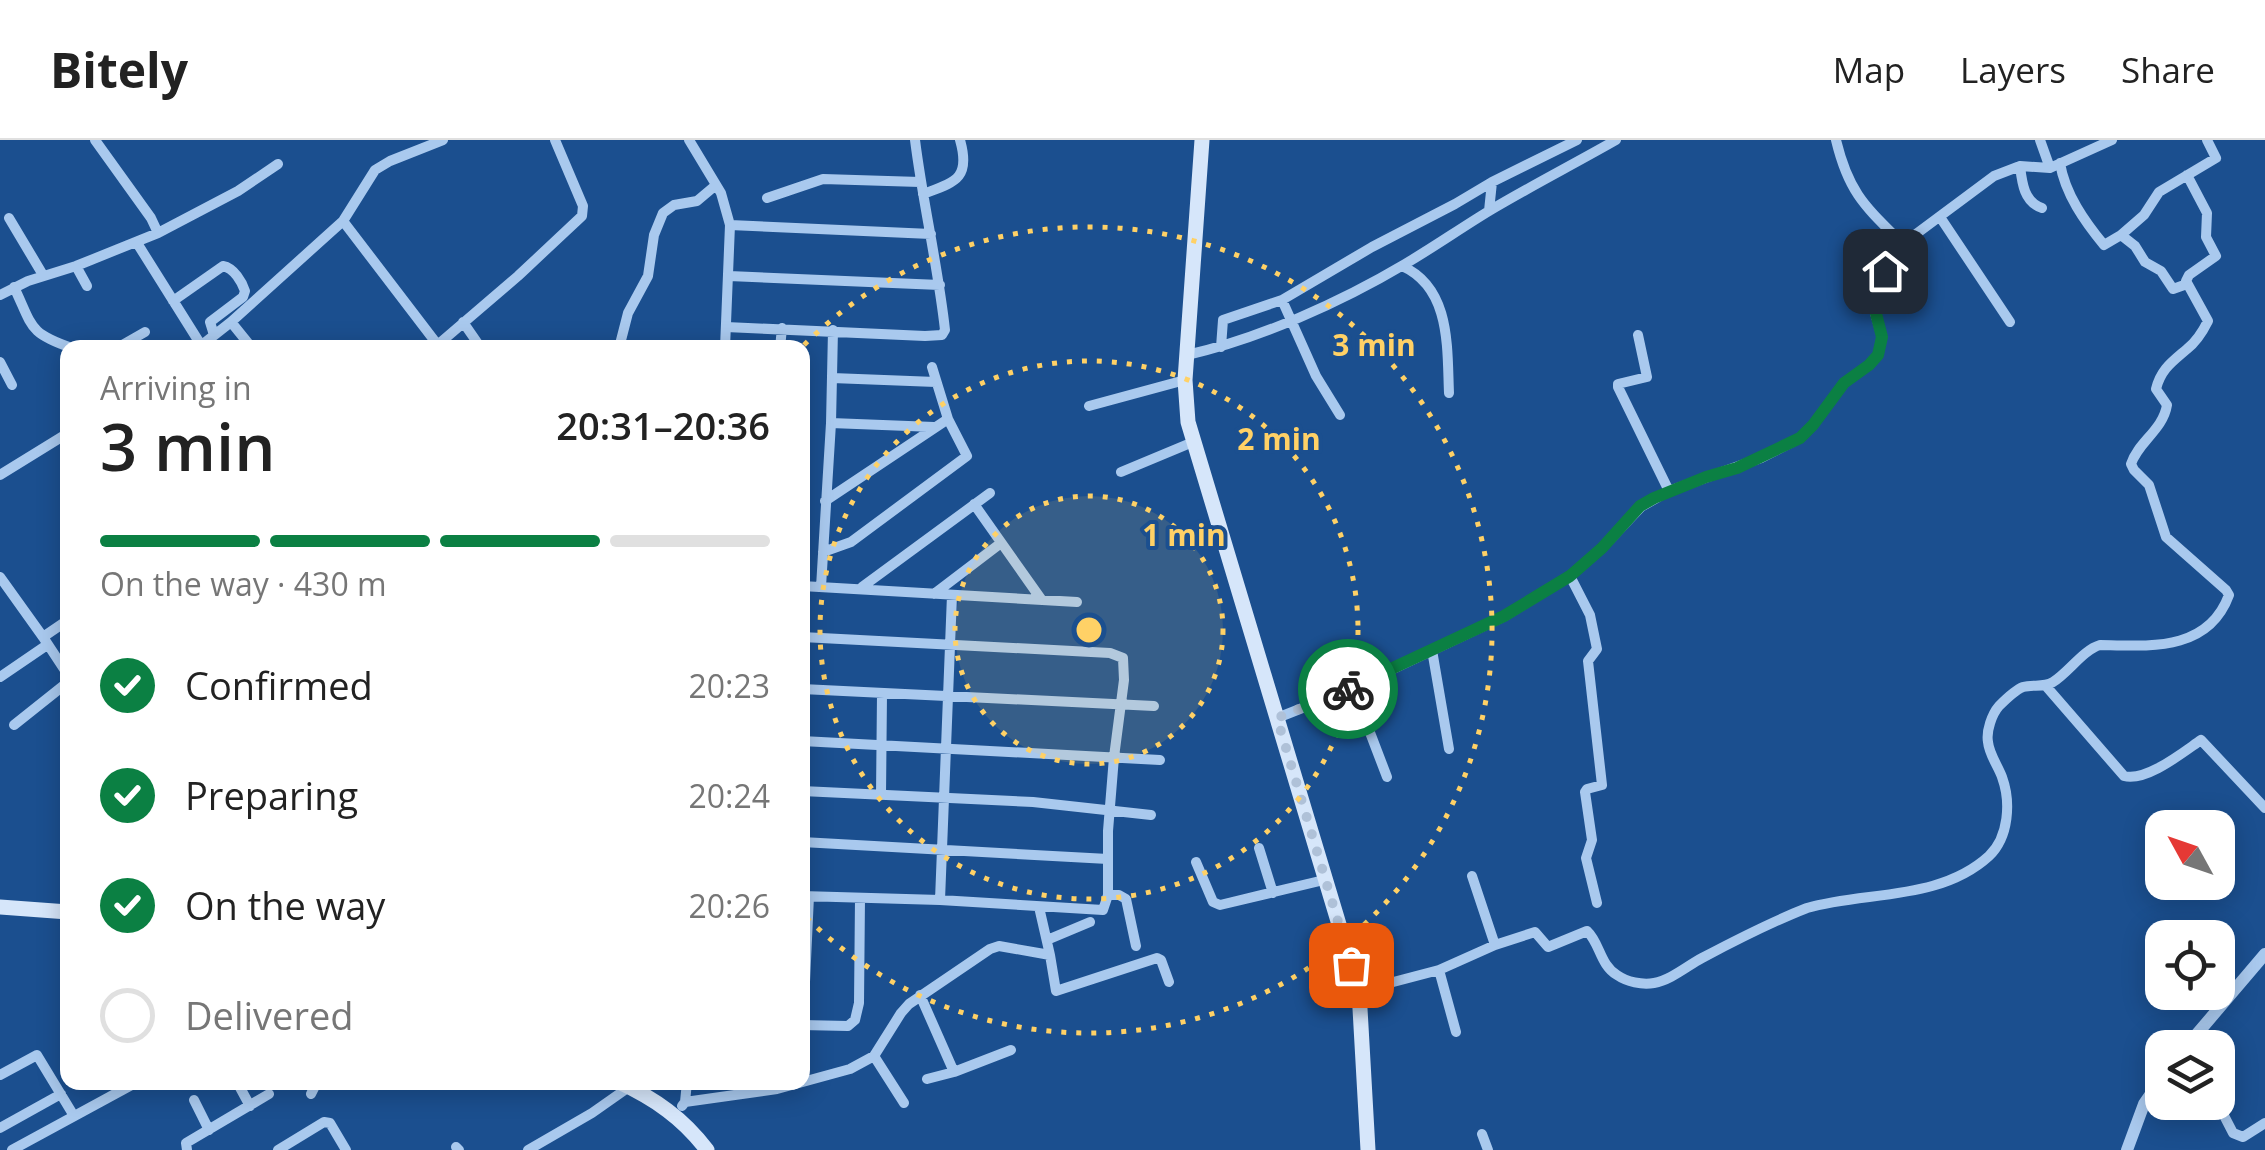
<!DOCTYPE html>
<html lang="en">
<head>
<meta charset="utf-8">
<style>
	:root { --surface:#fff; --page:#f2f2f2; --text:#222; --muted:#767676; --line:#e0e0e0; --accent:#0b8043 }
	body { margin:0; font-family:"Open Sans",sans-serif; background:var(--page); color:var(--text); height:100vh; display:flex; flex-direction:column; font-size:38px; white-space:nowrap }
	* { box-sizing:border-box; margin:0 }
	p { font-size:32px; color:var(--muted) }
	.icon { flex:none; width:55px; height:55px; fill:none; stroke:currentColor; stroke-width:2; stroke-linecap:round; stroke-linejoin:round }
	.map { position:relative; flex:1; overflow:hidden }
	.side { position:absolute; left:60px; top:200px; width:750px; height:750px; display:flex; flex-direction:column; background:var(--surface); border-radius:20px; box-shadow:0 5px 25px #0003 }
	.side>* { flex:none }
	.needle { width:65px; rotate:310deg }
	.buttons { position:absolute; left:2145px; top:670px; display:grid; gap:20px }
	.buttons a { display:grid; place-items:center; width:90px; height:90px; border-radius:20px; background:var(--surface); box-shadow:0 5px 25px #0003; font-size:50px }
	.pin { position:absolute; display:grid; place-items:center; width:85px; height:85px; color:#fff; margin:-42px; border-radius:20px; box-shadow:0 5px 15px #0006 }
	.courier { position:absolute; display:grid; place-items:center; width:100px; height:100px; margin:-50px; border:8px solid #0b8043; border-radius:50%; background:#fff; color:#222; box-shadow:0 2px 12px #0007 }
	.head em { font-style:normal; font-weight:600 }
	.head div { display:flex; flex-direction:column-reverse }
	.head { display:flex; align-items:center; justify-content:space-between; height:170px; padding:0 40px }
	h1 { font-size:65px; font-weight:600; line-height:75px }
	.bar { display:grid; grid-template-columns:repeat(4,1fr); gap:15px 10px; align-content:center; height:120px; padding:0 40px }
	.bar i { height:12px; border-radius:8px; background:var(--line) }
	.bar .on { background:var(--accent) }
	.bar p { grid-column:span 4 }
	ol { padding:0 40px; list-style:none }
	li { display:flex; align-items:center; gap:30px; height:110px }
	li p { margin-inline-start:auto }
	li .icon { padding:10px; border-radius:50%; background:var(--accent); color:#fff; stroke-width:4 }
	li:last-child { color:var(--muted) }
	li i { width:55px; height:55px; border:5px solid var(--line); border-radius:50% }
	header { display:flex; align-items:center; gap:60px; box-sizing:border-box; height:140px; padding:0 50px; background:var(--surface); border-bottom:2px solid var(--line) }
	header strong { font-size:48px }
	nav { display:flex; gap:55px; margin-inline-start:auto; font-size:35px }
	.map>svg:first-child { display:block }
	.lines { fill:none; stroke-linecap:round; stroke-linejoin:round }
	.minor { stroke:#a9c9ee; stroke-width:10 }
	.tertiary { stroke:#a9c9ee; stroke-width:12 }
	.secondary { stroke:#d6e6fa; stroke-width:15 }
	.done { stroke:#afc1d8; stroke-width:10; stroke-dasharray:0 18 }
	.route { stroke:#0b8043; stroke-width:12 }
	.ring { fill:none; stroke:#ffd166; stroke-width:5; stroke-dasharray:5 10 }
	.centre { fill:#ffd166; stroke:#1b4f8f; stroke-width:5 }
	.ring-label { font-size:30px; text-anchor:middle; font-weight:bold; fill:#ffd166; stroke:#1b4f8f; stroke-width:8; stroke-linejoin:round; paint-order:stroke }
</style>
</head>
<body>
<header>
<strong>Bitely</strong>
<nav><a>Map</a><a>Layers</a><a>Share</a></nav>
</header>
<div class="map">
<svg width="2265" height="1010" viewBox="0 0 2265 1010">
	<rect width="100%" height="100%" fill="#1b4f8f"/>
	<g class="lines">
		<path class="minor" d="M 689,0 L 721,53 L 730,85 L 725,208
			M 1836,0 C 1849,54 1866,67 1904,105
			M 2040,0 L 2050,28
			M 2060,23 C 2065,54 2085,82 2104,105 L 2121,95 L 2144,75 L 2159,52 L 2216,18 L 2207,0
			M 2020,26 C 2022,43 2024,62 2042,68
			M 923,54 C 955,42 971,39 960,0
			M 767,58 L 823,39 L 920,42
			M 1489,71 L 1492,42
			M 1940,77 L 2010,182
			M 9,78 L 43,135
			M 343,81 L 437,204
			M 730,85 L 931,94
			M 158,93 L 238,51 L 278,24
			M 2121,95 L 2135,106 L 2145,122 L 2161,131 L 2173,149 L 2187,144
			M 137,103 L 201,205
			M 76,126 L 87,146
			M 1402,126 C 1451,148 1447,207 1449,253
			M 729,136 L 940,145
			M 14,147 C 33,187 28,193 72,208
			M 0,155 L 28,141 L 76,126 L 158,93 L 151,78 L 95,0
			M 1282,160 L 1316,236 L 1340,275
			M 173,161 L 223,126 C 234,128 242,142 245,151 L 243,157 L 210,182 L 214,195
			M 231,182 L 252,208
			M 463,182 L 481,208
			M 726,187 L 925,196 L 942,195 L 945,190 C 938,126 923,64 915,0
			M 1638,195 L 1647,237 L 1618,244 L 1618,247 L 1669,351
			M 1221,207 L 1223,180 L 1282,160 L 1372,107 L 1455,64 L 1492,42 L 1577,0
			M 117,208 L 145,192
			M 198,208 L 231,182 L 343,81 L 375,30 L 390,21 L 443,0
			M 434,208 L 518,136 L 582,76 L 583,66 L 555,0
			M 619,208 L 628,173 L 648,136 L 654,95 L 663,73 L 674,65 L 697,61 L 716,45
			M 780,208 L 782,188
			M 1187,215 C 1259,199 1341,162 1405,124 C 1434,107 1461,88 1489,71 C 1531,46 1574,24 1616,0
			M 0,222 L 12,245
			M 832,238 L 936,242
			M 1089,266 L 1185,240
			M 831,283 L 934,287
			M 1121,332 L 1193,302
			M 0,335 L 68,293
			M 825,361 L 948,279
			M 974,364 L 1041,459
			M 823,412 L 851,402 L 967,316 L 948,279 L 932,227
			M 1570,436 L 1590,475 L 1597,509 L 1588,521 L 1602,645 L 1587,649 L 1585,652 L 1592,700 L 1586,718 L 1597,763
			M 0,437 L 43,497 L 68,535
			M 802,446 L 1077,462
			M 821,447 L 831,283 L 833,190
			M 862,447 L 990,353
			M 934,454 L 1001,403
			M 43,497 L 68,480
			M 802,497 L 1110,513 L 1123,518 L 1124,540 L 1114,617 L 1108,691 L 1108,755 L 1103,770 L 940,760 L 802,756
			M 1432,510 L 1449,609
			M 0,537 L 47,505
			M 2045,545 L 2124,636 C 2146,642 2182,613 2201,600 L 2265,668
			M 1353,548 L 1387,637
			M 802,549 L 1154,566
			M 1277,578 L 1353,548 L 1505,476 L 1570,436 L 1602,408 L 1641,367 L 1669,351 L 1761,318 L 1800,298 L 1813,285 L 1844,243 L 1869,225 L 1878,215 L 1882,197 L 1873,166 L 1875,144 L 1912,97 L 1994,36 L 2020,26 L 2050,28 L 2112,0
			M 14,585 L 68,542
			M 802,601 L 1160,620
			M 802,651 L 1033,662 L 1151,675
			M 881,655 L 882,554
			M 802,702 L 1108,719
			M 1259,708 L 1273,753
			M 1196,722 L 1213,762 L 1220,765 L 1324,740
			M 1472,736 L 1495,805
			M 1108,755 L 1119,755 L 1126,759 L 1136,806
			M 940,760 L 952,455
			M 1039,767 L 1050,815 L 1056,851 L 1157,818 L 1161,820 L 1169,842
			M 1047,800 L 1090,782
			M 1439,830 L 1456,892
			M 805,842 L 809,756
			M 1359,851 L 1439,830 L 1495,805 L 1535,792 L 1548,807 L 1587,791 C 1600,803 1600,825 1617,835 C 1627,842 1642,845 1654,843 C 1671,840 1687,826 1702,818 C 1736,800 1771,782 1807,768 C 1866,751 1940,761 1989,716 C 2009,697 2011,662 2002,637 C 1998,626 1989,614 1988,602 C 1986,591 1992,574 1999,566 C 2005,560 2015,550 2023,547 C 2033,544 2044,548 2053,542 C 2069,532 2083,510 2100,505 C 2149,506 2208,512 2229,455 L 2226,450 L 2166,397 L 2149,345 L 2134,330 L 2131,324 C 2138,302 2163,290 2167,265 L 2156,249 C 2161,229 2172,222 2187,209 C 2196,202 2203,191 2208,181 L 2186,141 L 2189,135 L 2216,116 L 2206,97 L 2207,73 L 2187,35
			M 920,855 L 954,932
			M 802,885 L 848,886 L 855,880 L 859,863 L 860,758
			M 874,916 L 904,963
			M 0,935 L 37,915 L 74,976
			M 927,939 L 954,932 L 1011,910
			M 237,942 L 250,966
			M 311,954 L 317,942
			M 194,960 L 209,990
			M 685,962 L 777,949 L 850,929 L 874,916 L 901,873 L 909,864 L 990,809 L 999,806 L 1050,815
			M 2217,962 L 2233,993 L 2243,997 L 2265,983
			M 682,966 L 685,962 L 687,942
			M 0,988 L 61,954
			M 1482,994 L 1488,1010
			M 456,1007 L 459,1010
			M 12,1010 L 137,942
			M 187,1010 L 186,1003 L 269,954
			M 278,1010 L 324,982 L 330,983 L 346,1010
			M 528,1010 L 592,973 L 629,947"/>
		<path class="tertiary" d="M 2185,908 L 2265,814
			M 2127,1010 L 2144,964 L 2162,938"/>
		<path class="secondary" d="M 1202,0 L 1185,240 L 1188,282 L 1359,851 L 1368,1010
			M 0,767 L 68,772
			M 619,942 C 655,959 683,978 707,1010"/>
	</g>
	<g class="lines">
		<path class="done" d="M 1348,549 L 1277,578 L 1351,825"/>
		<path class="route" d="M 1348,549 L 1504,476 L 1570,436 L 1602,408 L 1640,366 L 1654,358 L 1706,337 L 1737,328 L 1800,298 L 1813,285 L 1844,243 L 1869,225 L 1878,215 L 1882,197 L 1872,158 L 1875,144 L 1885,131"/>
	</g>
	<circle cx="1089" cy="490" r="134" fill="#ffd166" fill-opacity=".12"/>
	<g class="ring">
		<circle cx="1089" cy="490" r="134"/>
		<circle cx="1089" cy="490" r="269"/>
		<path d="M804 205A403 403 0 1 1 804 775"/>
	</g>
	<circle cx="1089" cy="490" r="15" class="centre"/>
	<g class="ring-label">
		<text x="1374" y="216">3 min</text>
		<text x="1279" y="310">2 min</text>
		<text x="1184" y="406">1 min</text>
	</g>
</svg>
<div class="buttons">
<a><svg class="needle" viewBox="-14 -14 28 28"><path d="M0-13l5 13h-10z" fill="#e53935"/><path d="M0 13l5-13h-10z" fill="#767676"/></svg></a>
<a><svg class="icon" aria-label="locate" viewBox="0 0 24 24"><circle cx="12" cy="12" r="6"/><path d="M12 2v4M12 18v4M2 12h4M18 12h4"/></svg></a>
<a><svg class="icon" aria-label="layers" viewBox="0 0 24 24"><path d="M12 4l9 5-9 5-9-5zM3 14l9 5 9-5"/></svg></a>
</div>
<div class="pin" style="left:1351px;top:825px;background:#ea580c"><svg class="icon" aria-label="bag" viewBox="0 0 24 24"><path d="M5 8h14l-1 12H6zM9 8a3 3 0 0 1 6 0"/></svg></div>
<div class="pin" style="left:1885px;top:131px;background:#1f2937"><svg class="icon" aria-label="home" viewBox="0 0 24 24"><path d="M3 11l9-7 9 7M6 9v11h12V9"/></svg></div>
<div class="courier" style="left:1348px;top:549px"><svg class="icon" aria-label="bike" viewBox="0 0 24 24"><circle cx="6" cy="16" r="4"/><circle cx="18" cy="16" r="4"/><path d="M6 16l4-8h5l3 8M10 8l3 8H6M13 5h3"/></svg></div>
<section class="side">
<div class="head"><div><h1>3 min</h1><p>Arriving in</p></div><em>20:31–20:36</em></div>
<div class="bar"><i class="on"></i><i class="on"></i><i class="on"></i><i></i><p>On the way · 430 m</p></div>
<ol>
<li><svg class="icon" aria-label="check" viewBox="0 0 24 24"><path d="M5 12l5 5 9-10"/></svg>Confirmed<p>20:23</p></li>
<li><svg class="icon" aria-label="check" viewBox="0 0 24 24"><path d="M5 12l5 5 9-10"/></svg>Preparing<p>20:24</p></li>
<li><svg class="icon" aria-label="check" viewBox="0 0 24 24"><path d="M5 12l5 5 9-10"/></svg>On the way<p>20:26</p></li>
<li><i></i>Delivered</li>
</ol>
</section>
</div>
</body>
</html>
